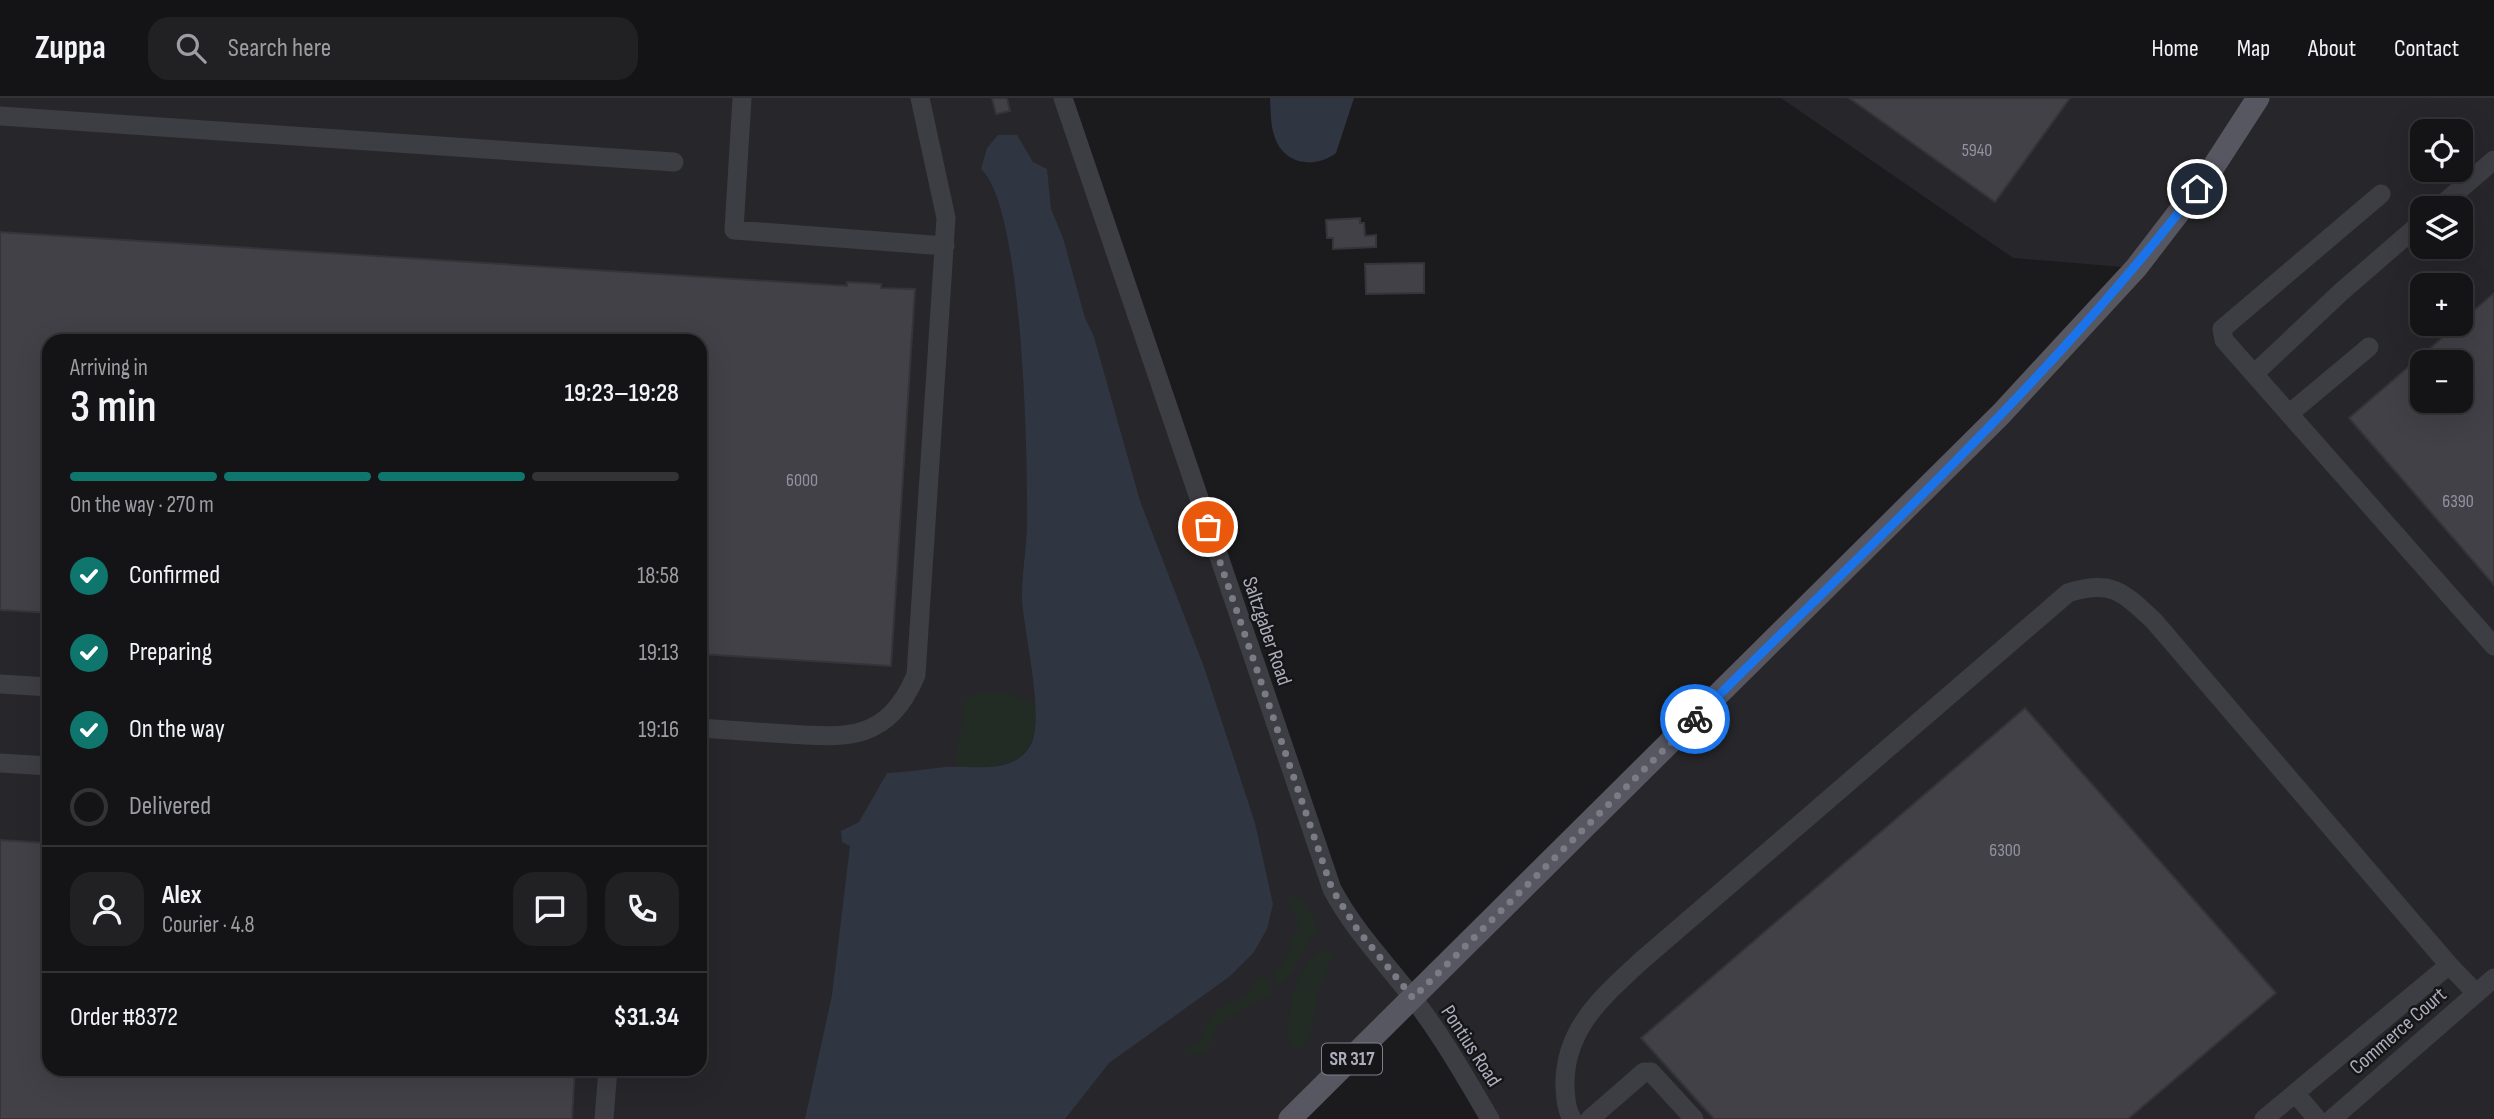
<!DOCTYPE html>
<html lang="en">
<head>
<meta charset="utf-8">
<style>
	:root { --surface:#141416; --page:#212123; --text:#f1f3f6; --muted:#9d9ea1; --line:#333335; --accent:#0f766e }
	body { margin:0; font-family:"Sofia Sans Condensed",sans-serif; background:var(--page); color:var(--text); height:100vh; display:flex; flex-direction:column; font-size:26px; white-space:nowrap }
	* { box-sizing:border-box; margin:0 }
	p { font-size:23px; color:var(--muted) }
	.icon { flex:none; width:38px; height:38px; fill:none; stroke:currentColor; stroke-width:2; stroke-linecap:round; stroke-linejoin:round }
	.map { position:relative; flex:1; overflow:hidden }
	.panel { position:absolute; left:42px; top:236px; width:665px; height:742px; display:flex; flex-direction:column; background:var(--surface); border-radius:21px; box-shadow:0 7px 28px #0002,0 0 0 2px var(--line) }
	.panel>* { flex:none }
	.controls { position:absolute; left:2410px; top:21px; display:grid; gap:14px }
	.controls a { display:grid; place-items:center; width:63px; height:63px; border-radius:14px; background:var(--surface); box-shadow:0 7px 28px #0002,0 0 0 2px var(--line); font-size:35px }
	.pin { position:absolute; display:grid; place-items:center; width:60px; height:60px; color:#fff; margin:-30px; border:4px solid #fff; border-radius:50%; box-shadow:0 2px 7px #0007 }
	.courier { position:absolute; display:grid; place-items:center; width:70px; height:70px; margin:-35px; border:5px solid #1a73e8; border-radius:50%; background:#fff; color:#222; box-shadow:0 2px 9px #0007 }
	.summary em { font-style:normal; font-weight:600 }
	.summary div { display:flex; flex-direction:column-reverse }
	.summary { display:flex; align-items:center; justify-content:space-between; height:119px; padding:0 28px }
	h1 { font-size:46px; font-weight:600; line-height:52px }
	.bar { display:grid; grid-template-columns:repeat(4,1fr); gap:10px 7px; align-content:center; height:84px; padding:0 28px }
	.bar i { height:9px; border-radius:5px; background:var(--line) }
	.bar .active { background:var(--accent) }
	.bar p { grid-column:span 4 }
	.line { display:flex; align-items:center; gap:18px; padding:0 28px; border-top:2px solid var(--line) }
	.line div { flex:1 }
	.round { display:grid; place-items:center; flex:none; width:74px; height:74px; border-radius:21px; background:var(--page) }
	ol { padding:0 28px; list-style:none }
	li { display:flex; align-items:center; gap:21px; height:77px }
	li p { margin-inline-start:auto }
	li .icon { padding:7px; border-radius:50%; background:var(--accent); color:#fff; stroke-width:4 }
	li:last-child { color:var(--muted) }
	li i { width:38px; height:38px; border:4px solid var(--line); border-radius:50% }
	header { display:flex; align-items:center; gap:42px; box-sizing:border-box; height:98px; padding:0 35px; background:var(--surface); border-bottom:2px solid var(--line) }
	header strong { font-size:33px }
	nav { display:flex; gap:38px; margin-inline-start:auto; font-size:24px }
	.search { width:490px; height:63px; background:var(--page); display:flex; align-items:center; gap:18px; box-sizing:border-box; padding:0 24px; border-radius:21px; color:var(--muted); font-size:26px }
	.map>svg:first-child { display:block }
	.built { fill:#27262a; fill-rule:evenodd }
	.green { fill:#222c25 }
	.water { fill:#2f3642 }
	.building { fill:#424147; stroke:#353439; stroke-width:2; fill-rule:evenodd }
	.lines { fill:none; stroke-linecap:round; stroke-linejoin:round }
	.minor { stroke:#3d3d44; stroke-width:19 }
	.major { stroke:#575762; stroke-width:23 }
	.done { stroke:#7a7b85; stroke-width:7; stroke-dasharray:0 12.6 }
	.route { stroke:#1a73e8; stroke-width:9 }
	.labels { text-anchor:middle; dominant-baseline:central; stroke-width:5; stroke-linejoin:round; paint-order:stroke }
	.number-label { font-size:18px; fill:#9293a0 }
	.shield { fill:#161518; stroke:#80808c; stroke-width:2 }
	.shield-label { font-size:19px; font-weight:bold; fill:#adaebd }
	.street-label { font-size:21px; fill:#adaebd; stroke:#161518 }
</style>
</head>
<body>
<header>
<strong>Zuppa</strong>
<div class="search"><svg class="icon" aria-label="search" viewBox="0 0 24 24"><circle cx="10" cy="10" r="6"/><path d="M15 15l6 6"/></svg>Search here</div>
<nav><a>Home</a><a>Map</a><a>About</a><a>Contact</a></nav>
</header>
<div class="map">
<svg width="2494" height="1021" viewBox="0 0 2494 1021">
	<rect width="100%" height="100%" fill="#1b1b1d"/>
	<path class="built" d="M 0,0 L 1063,0 L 1323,769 L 1413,900 L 2135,170 L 2013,160 L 1781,0 L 2494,0 L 2494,1021 L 1490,1021 L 1413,900 L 1284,1021 L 0,1021 ZM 2422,33 L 2460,33 L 2460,72 L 2422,72 ZM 2422,110 L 2460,110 L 2460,149 L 2422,149 ZM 2422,187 L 2460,187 L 2460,226 L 2422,226 ZM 49,243 L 700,243 L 700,971 L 49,971 ZM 2422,264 L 2460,264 L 2460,303 L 2422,303 Z"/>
	<path class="green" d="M 980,592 L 988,595 L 1006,595 L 1035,605 C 1040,667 1008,669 957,669 C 954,647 966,626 963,605 Z
		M 1290,798 C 1309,797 1313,819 1317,834 C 1300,849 1299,873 1278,889 L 1273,872 C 1291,858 1287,861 1292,840 C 1293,836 1297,834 1298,830 C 1300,821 1292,811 1288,804 Z
		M 1329,852 L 1333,858 L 1319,891 L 1310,938 L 1304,949 L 1294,951 L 1289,948 C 1284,920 1295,857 1329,852 Z
		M 1261,879 L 1271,881 L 1272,895 C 1262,901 1224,922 1219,928 C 1213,935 1212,945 1206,953 L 1194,957 L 1187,954 L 1188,948 L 1200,944 C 1212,913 1215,910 1246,899 L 1255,883 Z"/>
	<path class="water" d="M 1270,0 L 1354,0 L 1336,55 C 1315,71 1285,67 1275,40 C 1270,27 1271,13 1270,0 Z
		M 998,37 L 1017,37 L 1033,64 L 1047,71 L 1051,111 L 1063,140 L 1085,220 L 1094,239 L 1140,403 L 1204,569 L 1255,725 L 1273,806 L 1267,831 L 1254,854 L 1229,879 L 1109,965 L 1065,1021 L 805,1021 L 832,897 L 850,748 L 842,744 L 841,733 L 859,724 L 887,675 C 907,674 926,671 945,669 C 973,667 1010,677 1029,650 C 1047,625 1023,533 1022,499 C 1022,476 1026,453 1027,430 C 1028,368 1024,109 981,71 L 987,50 Z"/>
	<path class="building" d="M 992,0 L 1007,0 L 1010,13 L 996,16 Z
		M 1849,0 L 2070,0 L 1995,104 Z
		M 1360,120 L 1360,125 L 1364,125 L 1365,138 L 1376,137 L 1376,149 L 1333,151 L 1333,140 L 1327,140 L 1326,122 Z
		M 0,134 L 847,188 L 847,184 L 881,186 L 881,190 L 915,191 L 891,568 L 700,556 L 700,243 L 49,243 L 49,515 L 0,512 Z
		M 1424,165 L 1424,195 L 1366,196 L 1365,166 Z
		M 2494,195 L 2494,487 L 2349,320 ZM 2422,264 L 2460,264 L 2460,303 L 2422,303 Z
		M 2025,610 L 2276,895 L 2128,1021 L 1714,1021 L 1641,940 Z
		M 0,742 L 49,745 L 49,971 L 575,971 L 572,1021 L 0,1021 Z"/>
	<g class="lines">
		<path class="minor" d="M 742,0 L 734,132 L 945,148
			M 1063,0 L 1332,791 C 1353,831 1384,863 1412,899 C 1441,936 1466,980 1490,1021
			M 0,18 L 674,64
			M 2381,96 L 2222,231 L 2224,242 L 2494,548
			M 2438,110 L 2494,62
			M 2254,276 L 2341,194 L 2422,124
			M 2289,316 L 2369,249
			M 0,586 L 49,589
			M 700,630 C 729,632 758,634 787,636 C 848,640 888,643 916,577 L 946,120 L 920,0
			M 0,665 L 49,668
			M 2295,995 L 2317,1021
			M 604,1021 L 608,971
			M 1572,1021 C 1566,1010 1566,1002 1565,990 C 1563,932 1602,899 1641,863 L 2068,495 C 2111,481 2123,494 2154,523 L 2449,867
			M 1590,1021 L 1644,974 L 1651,974 L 1694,1021
			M 2264,1021 L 2449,867 L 2476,895
			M 2332,1021 L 2494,880"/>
		<path class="major" d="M 1290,1021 L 2001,316 L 2136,170 L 2212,71 L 2258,0"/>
	</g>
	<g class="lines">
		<path class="done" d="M 1208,429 L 1332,791 L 1357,831 L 1413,900 L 1695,621"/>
		<path class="route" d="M 1695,621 C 1867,449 2049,284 2197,91"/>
	</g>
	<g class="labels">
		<g class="number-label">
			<text x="1977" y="52">5940</text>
			<text x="802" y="382">6000</text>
			<text x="2458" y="403">6390</text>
			<text x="2005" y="752">6300</text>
		</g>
		<rect class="shield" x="1322" y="945.5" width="60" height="31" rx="5"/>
		<g class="shield-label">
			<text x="1352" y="961">SR 317</text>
		</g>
		<g class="street-label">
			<text transform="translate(1267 533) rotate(71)">Saltzgaber Road</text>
			<text transform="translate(2398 933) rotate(-41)">Commerce Court</text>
			<text transform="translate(1471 948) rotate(57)">Pontius Road</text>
		</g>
	</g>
</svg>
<div class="controls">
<a><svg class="icon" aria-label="locate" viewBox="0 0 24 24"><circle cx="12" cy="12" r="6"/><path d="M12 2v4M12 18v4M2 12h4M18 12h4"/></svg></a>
<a><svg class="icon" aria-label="layers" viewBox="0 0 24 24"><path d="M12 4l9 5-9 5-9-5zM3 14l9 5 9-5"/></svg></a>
<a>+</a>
<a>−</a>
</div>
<div class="pin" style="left:1208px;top:429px;background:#ea580c"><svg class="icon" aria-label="bag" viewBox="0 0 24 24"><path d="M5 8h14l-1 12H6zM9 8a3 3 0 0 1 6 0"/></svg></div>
<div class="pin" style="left:2197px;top:91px;background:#1f2937"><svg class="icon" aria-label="home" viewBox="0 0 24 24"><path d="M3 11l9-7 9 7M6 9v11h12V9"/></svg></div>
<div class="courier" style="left:1695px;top:621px"><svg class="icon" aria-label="bike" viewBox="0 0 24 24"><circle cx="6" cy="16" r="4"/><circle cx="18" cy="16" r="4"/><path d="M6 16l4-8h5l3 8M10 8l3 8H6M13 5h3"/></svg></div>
<section class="panel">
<div class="summary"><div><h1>3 min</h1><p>Arriving in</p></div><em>19:23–19:28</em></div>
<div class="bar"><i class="active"></i><i class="active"></i><i class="active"></i><i></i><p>On the way · 270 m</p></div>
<ol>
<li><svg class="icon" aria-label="check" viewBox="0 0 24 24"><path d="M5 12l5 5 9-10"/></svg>Confirmed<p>18:58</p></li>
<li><svg class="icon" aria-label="check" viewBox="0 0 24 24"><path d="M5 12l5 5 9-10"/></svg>Preparing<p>19:13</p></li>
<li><svg class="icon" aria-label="check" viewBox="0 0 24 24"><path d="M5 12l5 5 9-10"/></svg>On the way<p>19:16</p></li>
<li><i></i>Delivered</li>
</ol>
<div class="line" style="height:126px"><a class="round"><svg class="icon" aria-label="person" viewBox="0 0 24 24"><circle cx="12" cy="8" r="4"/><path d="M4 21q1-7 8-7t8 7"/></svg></a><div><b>Alex</b><p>Courier · 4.8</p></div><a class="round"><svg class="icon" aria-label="chat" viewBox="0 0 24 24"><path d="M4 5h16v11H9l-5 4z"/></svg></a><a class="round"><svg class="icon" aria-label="phone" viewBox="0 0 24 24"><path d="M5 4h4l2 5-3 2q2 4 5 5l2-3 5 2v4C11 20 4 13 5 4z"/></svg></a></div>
<div class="line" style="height:91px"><div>Order #8372</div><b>$31.34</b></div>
</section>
</div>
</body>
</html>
